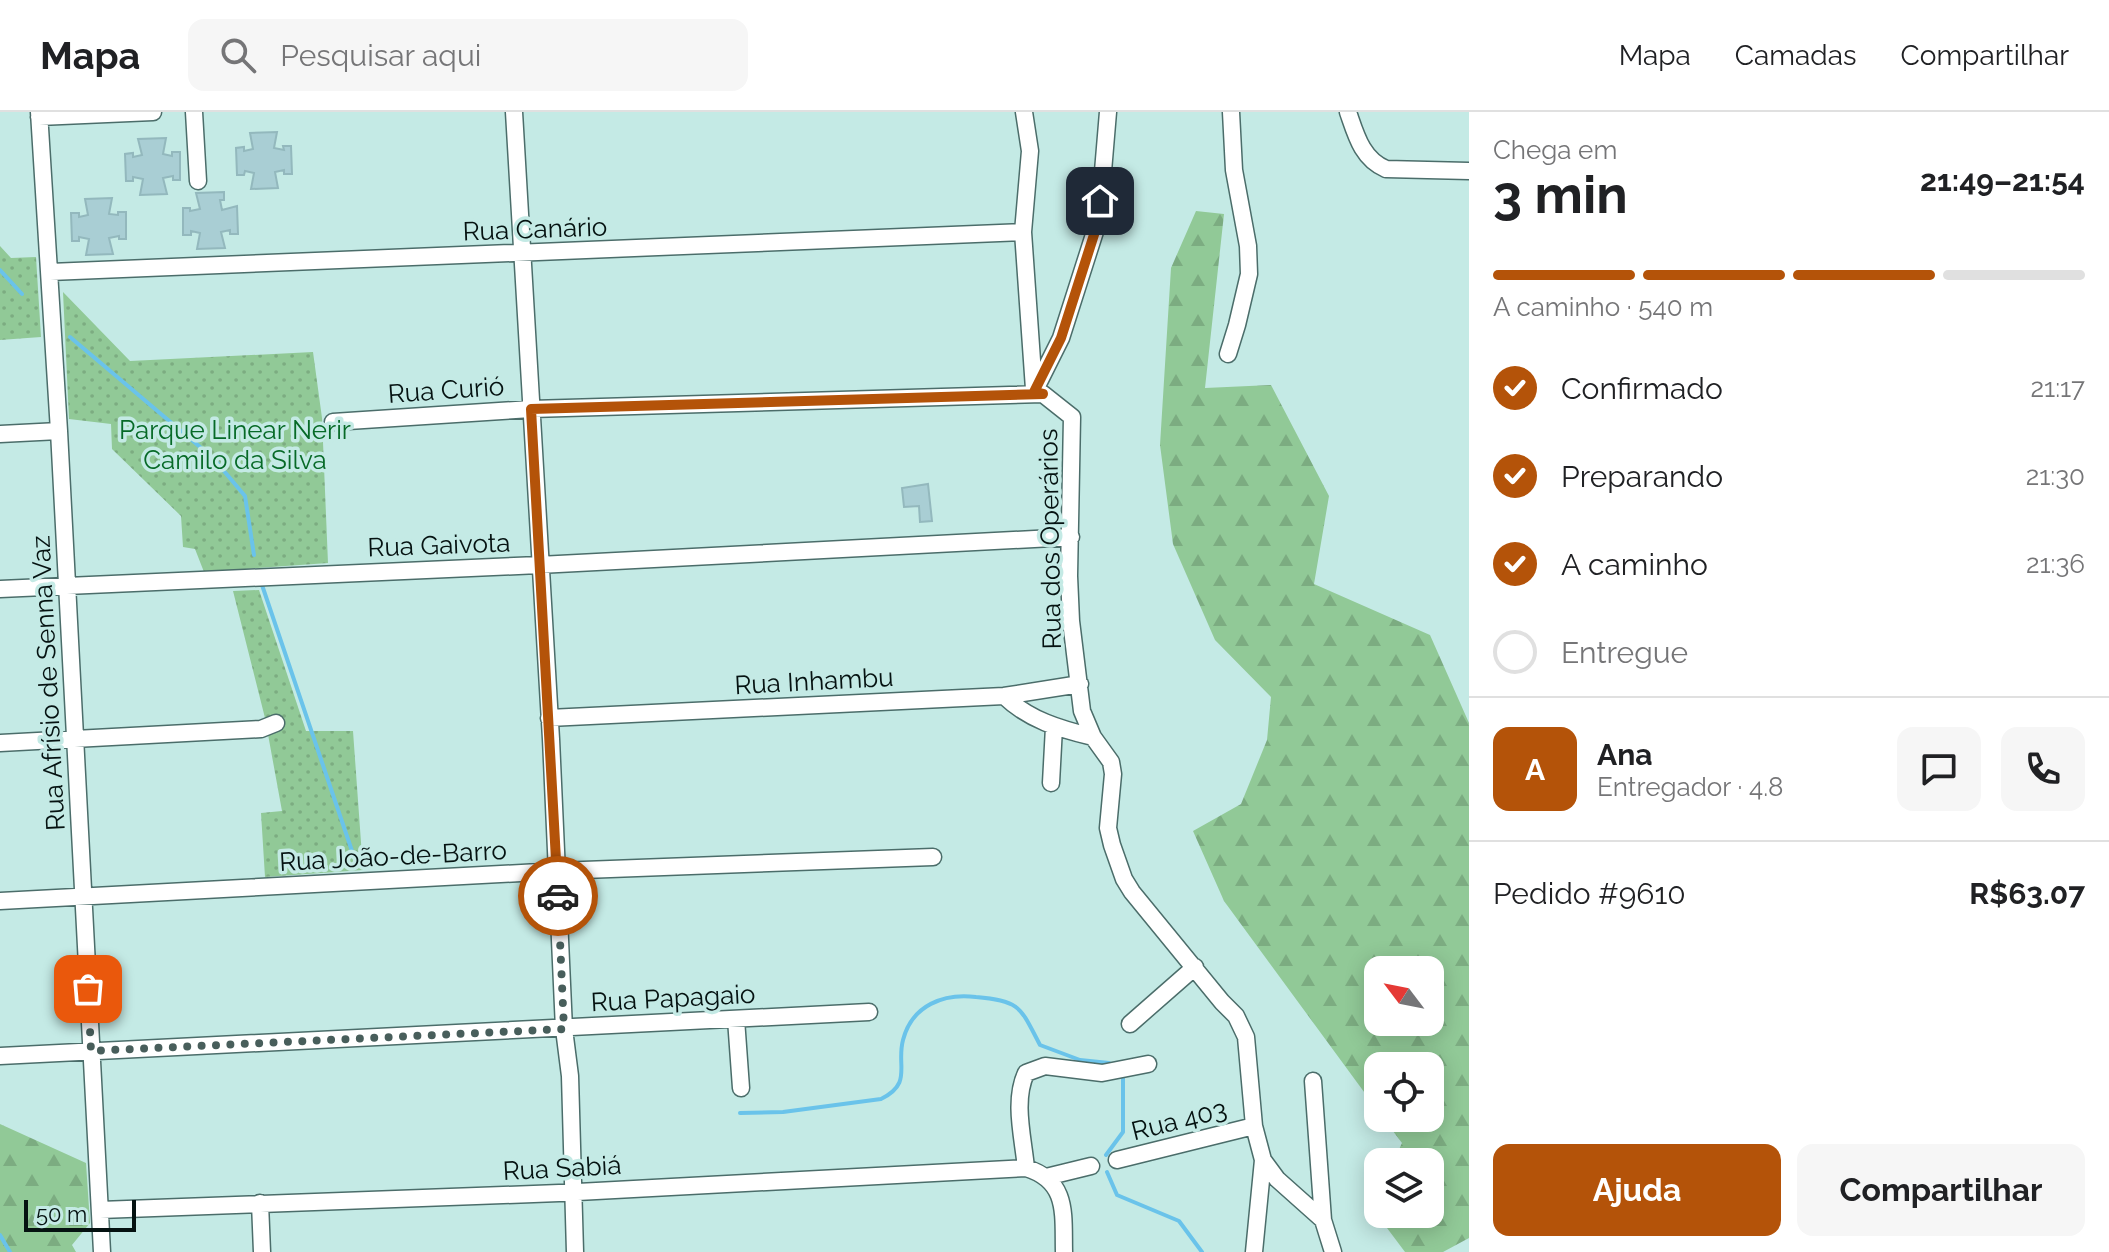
<!DOCTYPE html>
<html lang="pt">
<head>
<meta charset="utf-8">
<style>
	:root { --surface:#fff; --page:#f6f6f6; --text:#202124; --muted:#757577; --line:#e0e0e0; --accent:#b45309 }
	body { margin:0; font-family:Raleway,sans-serif; background:var(--page); color:var(--text); height:100vh; display:flex; flex-direction:column; font-size:30px; white-space:nowrap }
	* { box-sizing:border-box; margin:0 }
	p { font-size:26px; color:var(--muted) }
	.icon { flex:none; width:44px; height:44px; fill:none; stroke:currentColor; stroke-width:2; stroke-linecap:round; stroke-linejoin:round }
	.map { position:relative; flex:1; overflow:hidden }
	.sheet { display:flex; flex-direction:column; background:var(--surface); width:640px }
	.sheet>* { flex:none }
	.needle { width:52px; rotate:302deg }
	.fabs { position:absolute; left:1364px; top:844px; display:grid; gap:16px }
	.fabs a { display:grid; place-items:center; width:80px; height:80px; border-radius:16px; background:var(--surface); box-shadow:0 4px 20px #0003; font-size:40px }
	.scale { position:absolute; left:24px; bottom:20px; width:112px; box-sizing:border-box; padding-left:8px; border:4px solid #051211; border-top:0; font-size:22px; line-height:28px; white-space:nowrap; color:#051211; -webkit-text-stroke:6px #c4eae5; paint-order:stroke }
	.pin { position:absolute; display:grid; place-items:center; width:68px; height:68px; color:#fff; margin:-34px; border-radius:16px; box-shadow:0 4px 12px #0006 }
	.courier { position:absolute; display:grid; place-items:center; width:80px; height:80px; margin:-40px; border:6px solid #b45309; border-radius:50%; background:#fff; color:#222; box-shadow:0 2px 10px #0007 }
	.headline em { font-style:normal; font-weight:700 }
	.headline div { display:flex; flex-direction:column-reverse }
	.headline { display:flex; align-items:center; justify-content:space-between; height:136px; padding:0 24px }
	h1 { font-size:52px; font-weight:700; line-height:60px }
	.bar { display:grid; grid-template-columns:repeat(4,1fr); gap:12px 8px; align-content:center; height:96px; padding:0 24px }
	.bar i { height:10px; border-radius:6px; background:var(--line) }
	.bar .selected { background:var(--accent) }
	.bar p { grid-column:span 4 }
	.line { display:flex; align-items:center; gap:20px; padding:0 24px; border-top:2px solid var(--line) }
	.line div { flex:1 }
	.round { display:grid; place-items:center; flex:none; width:84px; height:84px; border-radius:16px; background:var(--page) }
	ol { padding:0 24px; list-style:none }
	li { display:flex; align-items:center; gap:24px; height:88px }
	li p { margin-inline-start:auto }
	li .icon { padding:8px; border-radius:50%; background:var(--accent); color:#fff; stroke-width:4 }
	li:last-child { color:var(--muted) }
	li i { width:44px; height:44px; border:4px solid var(--line); border-radius:50% }
	.action { display:flex; gap:16px; margin-top:auto; padding:16px 24px }
	.action a { flex:1; height:92px; border-radius:16px; background:var(--accent); color:#fff; font-size:32px; font-weight:700; line-height:92px; text-align:center }
	.action a+a { background:var(--page); color:var(--text) }
	header { display:flex; align-items:center; gap:48px; box-sizing:border-box; height:112px; padding:0 40px; background:var(--surface); border-bottom:2px solid var(--line) }
	header strong { font-size:38px }
	nav { display:flex; gap:44px; margin-inline-start:auto; font-size:28px }
	.search { width:560px; height:72px; background:var(--page); display:flex; align-items:center; gap:20px; box-sizing:border-box; padding:0 28px; border-radius:16px; color:var(--muted); font-size:30px }
	main { display:flex; flex:1; min-height:0 }
	.map>svg:first-child { display:block }
	.forest { fill:url(#forest-firs); fill-rule:evenodd }
	.park { fill:url(#park-dots) }
	.lines { fill:none; stroke-linecap:round; stroke-linejoin:round }
	.stream { stroke:#6ac3ea; stroke-width:4 }
	.building { fill:#a9ced4; stroke:#93b8bd; stroke-width:2 }
	.minor-casing { stroke:#4b6d6a; stroke-width:19 }
	.minor { stroke:#fff; stroke-width:16 }
	.done { stroke:#485e5b; stroke-width:8; stroke-dasharray:0 14.4 }
	.route { stroke:#b45309; stroke-width:10 }
	.labels { text-anchor:middle; dominant-baseline:central; stroke-width:7; stroke-linejoin:round; paint-order:stroke }
	.street-label { font-size:26px; fill:#051211; stroke:#c4eae5 }
	.park-label { font-size:26px; fill:#076a27; stroke:#c4eae5 }
</style>
</head>
<body>
<header>
<strong>Mapa</strong>
<div class="search"><svg class="icon" aria-label="search" viewBox="0 0 24 24"><circle cx="10" cy="10" r="6"/><path d="M15 15l6 6"/></svg>Pesquisar aqui</div>
<nav><a>Mapa</a><a>Camadas</a><a>Compartilhar</a></nav>
</header>
<main>
<div class="map">
<svg width="1469" height="1140" viewBox="0 0 1469 1140">
	<defs>
		<pattern id="forest-firs" width="22" height="20" patternUnits="userSpaceOnUse" patternTransform="scale(2)"><rect width="22" height="20" fill="#91c997"/><path d="M5 1l3.5 6h-7zM16 11l3.5 6h-7z" fill="#7cac81"/></pattern>
		<pattern id="park-dots" width="8" height="8" patternUnits="userSpaceOnUse" patternTransform="scale(2)"><rect width="8" height="8" fill="#91c997"/><path d="M2 2h.1M6 6h.1" fill="none" stroke="#7cac81" stroke-width="1.8" stroke-linecap="round"/></pattern>
	</defs>
	<rect width="100%" height="100%" fill="#c4eae5"/>
	<path class="forest" d="M 1196,99 L 1224,102 L 1205,276 L 1271,273 L 1329,384 L 1314,472 L 1430,523 L 1469,611 L 1469,1126 L 1443,1140 L 1405,1140 L 1372,1096 L 1378,1083 L 1378,1102 L 1430,1102 L 1430,1050 L 1393,1050 L 1402,1031 L 1383,1006 L 1430,1006 L 1430,954 L 1378,954 L 1378,999 L 1224,789 L 1193,719 L 1241,692 L 1267,628 L 1271,585 L 1215,528 L 1173,432 L 1160,333 L 1171,156 ZM 1378,858 L 1430,858 L 1430,910 L 1378,910 Z
		M 0,1012 L 86,1051 L 90,1111 L 72,1133 L 76,1140 L 0,1140 Z"/>
	<path class="park" d="M 0,134 L 11,146 L 36,145 L 41,225 L 0,228 Z
		M 63,180 L 130,249 L 313,240 L 322,306 L 328,451 L 204,460 L 195,437 L 183,435 L 181,404 L 112,337 L 111,312 L 69,307 Z
		M 259,478 L 306,619 L 353,619 L 363,758 L 265,765 L 261,701 L 282,699 L 265,606 L 233,479 Z"/>
	<g class="lines">
		<path class="stream" d="M 0,158 L 22,182
			M 70,225 L 213,346 L 245,384 L 254,443
			M 262,473 L 352,739
			M 740,1001 L 783,1000 L 881,987 C 913,971 896,954 903,928 C 912,893 944,881 976,885 C 1021,889 1020,895 1040,933 L 1080,948 L 1109,951
			M 1106,1043 L 1123,1020 L 1123,966
			M 1107,1060 L 1117,1083 L 1179,1109 L 1202,1140
			M 0,1123 L 10,1140"/>
	</g>
	<path class="building" d="M 277,20 L 274,36 L 284,38 L 283,34 L 291,34 L 292,62 L 284,62 L 284,58 L 275,60 L 278,76 L 251,77 L 254,61 L 245,59 L 244,63 L 237,63 L 236,36 L 244,35 L 244,39 L 253,37 L 250,21 Z
		M 166,26 L 163,42 L 172,44 L 172,40 L 180,40 L 180,68 L 173,68 L 173,64 L 163,66 L 167,82 L 140,83 L 143,67 L 133,65 L 133,69 L 126,69 L 125,42 L 133,41 L 133,45 L 142,43 L 138,27 Z
		M 224,80 L 224,88 L 220,88 L 222,98 L 237,94 L 238,122 L 230,122 L 230,118 L 221,120 L 225,136 L 197,137 L 200,121 L 191,119 L 191,123 L 183,123 L 183,96 L 190,96 L 190,99 L 200,97 L 196,81 Z
		M 112,86 L 109,102 L 118,103 L 118,100 L 126,100 L 126,127 L 119,127 L 119,124 L 109,126 L 113,142 L 86,143 L 89,127 L 79,125 L 79,129 L 72,129 L 71,101 L 79,101 L 79,105 L 88,103 L 85,87 Z
		M 928,372 L 932,409 L 920,410 L 919,394 L 904,395 L 902,376 Z"/>
	<g class="lines">
		<defs>
			<path id="minor" d="M 39,0 L 59,319 L 102,1140
				M 194,0 L 198,69
				M 514,0 L 551,627 L 564,917 L 570,964 L 575,1140
				M 1024,0 L 1030,39 L 1023,120 L 1034,277
				M 1108,0 L 1099,107 L 1061,226 L 1034,280 L 1043,282 L 1072,305 L 1069,464 L 1071,509 L 1082,599 L 1093,625 L 1111,650 L 1113,662 L 1108,716 L 1112,733 L 1124,767 L 1132,780 L 1222,890 L 1236,904 L 1246,925 L 1254,1014 L 1263,1048 L 1277,1067 L 1323,1108 L 1333,1140
				M 1348,0 C 1356,23 1362,47 1386,57 L 1469,59
				M 39,5 L 153,0
				M 50,160 L 1023,120
				M 1228,242 L 1237,213 L 1249,162 L 1248,134 L 1234,58 L 1231,0
				M 333,310 L 531,297 L 1043,282
				M 0,322 L 59,319
				M 0,477 L 539,453 L 1071,425
				M 1004,584 C 1029,608 1060,617 1093,625
				M 549,606 L 1004,584 L 1080,572
				M 0,631 L 261,617 L 276,611
				M 1051,671 L 1054,615
				M 0,789 L 557,759 L 933,745
				M 736,907 L 741,976
				M 1130,912 L 1195,855
				M 0,944 L 869,900
				M 1313,969 L 1323,1108
				M 1117,1048 L 1254,1014
				M 1026,1056 C 1023,1025 1013,989 1026,961 L 1045,954 L 1102,961 L 1148,952
				M 1046,1065 L 1091,1054
				M 260,1091 L 262,1140
				M 100,1098 L 559,1081 L 1026,1056 C 1069,1069 1063,1103 1064,1140
				M 1254,1140 L 1263,1048"/>
		</defs>
		<use href="#minor" class="minor-casing"/>
		<use href="#minor" class="minor"/>
	</g>
	<g class="lines">
		<path class="done" d="M 88,877 L 91,939 L 564,917 L 558,784"/>
		<path class="route" d="M 558,784 L 531,297 L 1043,282 L 1034,280 L 1061,226 L 1099,107 L 1100,89"/>
	</g>
	<g class="labels">
		<g class="street-label">
			<text transform="translate(535 117) rotate(-2)">Rua Canário</text>
			<text transform="translate(446 278) rotate(-4)">Rua Curió</text>
			<text transform="translate(1050 427) rotate(-91)">Rua dos Operários</text>
			<text transform="translate(439 433) rotate(-2)">Rua Gaivota</text>
			<text transform="translate(814 569) rotate(-3)">Rua Inhambu</text>
			<text transform="translate(48 571) rotate(-93)">Rua Afrísio de Senna Vaz</text>
			<text transform="translate(393 744) rotate(-3)">Rua João-de-Barro</text>
			<text transform="translate(673 886) rotate(-3)">Rua Papagaio</text>
			<text transform="translate(1179 1008) rotate(-14)">Rua 403</text>
			<text transform="translate(562 1056) rotate(-3)">Rua Sabiá</text>
		</g>
		<g class="park-label">
			<text x="235" y="318">Parque Linear Nerir<tspan x="235" dy="30">Camilo da Silva</tspan></text>
		</g>
	</g>
</svg>
<div class="fabs">
<a><svg class="needle" viewBox="-14 -14 28 28"><path d="M0-13l5 13h-10z" fill="#e53935"/><path d="M0 13l5-13h-10z" fill="#757577"/></svg></a>
<a><svg class="icon" aria-label="locate" viewBox="0 0 24 24"><circle cx="12" cy="12" r="6"/><path d="M12 2v4M12 18v4M2 12h4M18 12h4"/></svg></a>
<a><svg class="icon" aria-label="layers" viewBox="0 0 24 24"><path d="M12 4l9 5-9 5-9-5zM3 14l9 5 9-5"/></svg></a>
</div>
<div class="scale">50 m</div>
<div class="pin" style="left:88px;top:877px;background:#ea580c"><svg class="icon" aria-label="bag" viewBox="0 0 24 24"><path d="M5 8h14l-1 12H6zM9 8a3 3 0 0 1 6 0"/></svg></div>
<div class="pin" style="left:1100px;top:89px;background:#1f2937"><svg class="icon" aria-label="home" viewBox="0 0 24 24"><path d="M3 11l9-7 9 7M6 9v11h12V9"/></svg></div>
<div class="courier" style="left:558px;top:784px"><svg class="icon" aria-label="car" viewBox="0 0 24 24"><path d="M5 17H2v-5l4-1 3-4h7l3 4 3 1v5h-3M9 17h6M6 11h13"/><circle cx="7" cy="17" r="2"/><circle cx="17" cy="17" r="2"/></svg></div>
</div>
<section class="sheet">
<div class="headline"><div><h1>3 min</h1><p>Chega em</p></div><em>21:49–21:54</em></div>
<div class="bar"><i class="selected"></i><i class="selected"></i><i class="selected"></i><i></i><p>A caminho · 540 m</p></div>
<ol>
<li><svg class="icon" aria-label="check" viewBox="0 0 24 24"><path d="M5 12l5 5 9-10"/></svg>Confirmado<p>21:17</p></li>
<li><svg class="icon" aria-label="check" viewBox="0 0 24 24"><path d="M5 12l5 5 9-10"/></svg>Preparando<p>21:30</p></li>
<li><svg class="icon" aria-label="check" viewBox="0 0 24 24"><path d="M5 12l5 5 9-10"/></svg>A caminho<p>21:36</p></li>
<li><i></i>Entregue</li>
</ol>
<div class="line" style="height:144px"><b class="round" style="background:var(--accent);color:#fff">A</b><div><b>Ana</b><p>Entregador · 4.8</p></div><a class="round"><svg class="icon" aria-label="chat" viewBox="0 0 24 24"><path d="M4 5h16v11H9l-5 4z"/></svg></a><a class="round"><svg class="icon" aria-label="phone" viewBox="0 0 24 24"><path d="M5 4h4l2 5-3 2q2 4 5 5l2-3 5 2v4C11 20 4 13 5 4z"/></svg></a></div>
<div class="line" style="height:104px"><div>Pedido #9610</div><b>R$63.07</b></div>
<div class="action"><a>Ajuda</a><a>Compartilhar</a></div>
</section>
</main>
</body>
</html>
